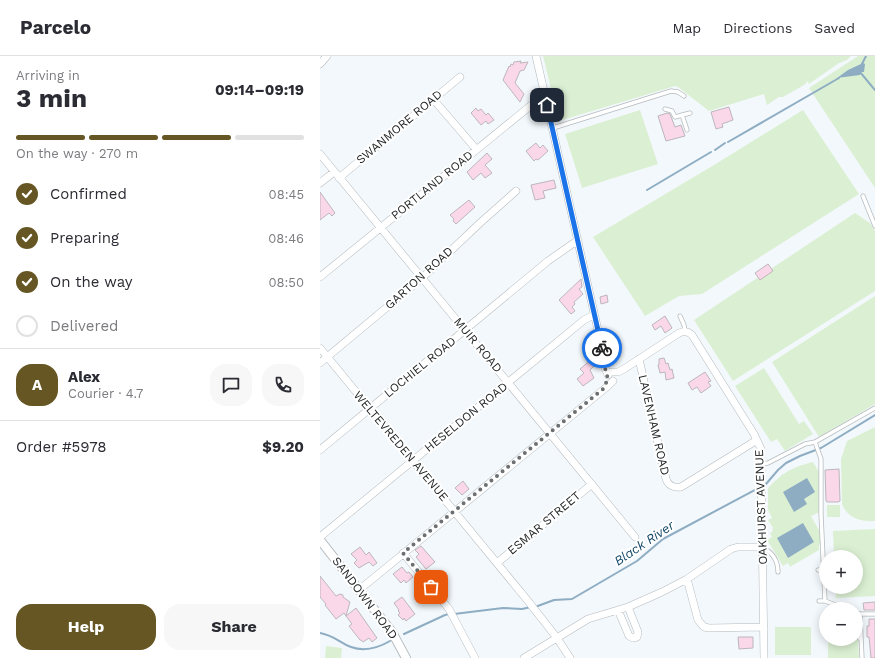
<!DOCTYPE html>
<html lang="en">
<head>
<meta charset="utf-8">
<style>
	:root { --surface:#fff; --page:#f7f7f7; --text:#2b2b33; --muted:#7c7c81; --line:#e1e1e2; --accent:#655623 }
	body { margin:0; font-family:"Work Sans",sans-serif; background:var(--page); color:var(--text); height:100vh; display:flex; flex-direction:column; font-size:15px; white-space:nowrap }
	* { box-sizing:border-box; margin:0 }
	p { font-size:13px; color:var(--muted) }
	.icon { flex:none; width:22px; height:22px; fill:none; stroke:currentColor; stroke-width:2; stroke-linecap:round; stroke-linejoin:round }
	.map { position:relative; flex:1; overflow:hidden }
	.details { display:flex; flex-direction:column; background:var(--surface); width:320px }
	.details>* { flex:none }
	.controls { position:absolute; left:499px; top:494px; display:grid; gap:8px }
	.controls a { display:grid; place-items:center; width:44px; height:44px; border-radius:50%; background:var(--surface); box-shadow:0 2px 10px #0003; font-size:20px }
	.pin { position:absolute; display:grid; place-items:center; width:34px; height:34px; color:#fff; margin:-17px; border-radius:8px; box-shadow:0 2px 6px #0006 }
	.courier { position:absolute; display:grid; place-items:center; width:40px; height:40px; margin:-20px; border:3px solid #1a73e8; border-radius:50%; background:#fff; color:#222; box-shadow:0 1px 5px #0007 }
	.overview em { font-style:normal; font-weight:700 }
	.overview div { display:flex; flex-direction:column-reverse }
	.overview { display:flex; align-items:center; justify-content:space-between; height:68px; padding:0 16px }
	h1 { font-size:26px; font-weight:700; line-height:30px }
	.bar { display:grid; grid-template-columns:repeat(4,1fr); gap:6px 4px; align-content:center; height:48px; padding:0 16px }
	.bar i { height:5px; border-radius:3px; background:var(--line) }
	.bar .on { background:var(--accent) }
	.bar p { grid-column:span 4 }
	.line { display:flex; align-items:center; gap:10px; padding:0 16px; border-top:1px solid var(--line) }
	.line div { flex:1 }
	.round { display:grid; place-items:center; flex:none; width:42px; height:42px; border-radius:16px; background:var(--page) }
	ol { padding:0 16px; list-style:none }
	li { display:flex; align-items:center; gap:12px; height:44px }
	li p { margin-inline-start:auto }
	li .icon { padding:4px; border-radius:50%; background:var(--accent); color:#fff; stroke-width:4 }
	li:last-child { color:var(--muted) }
	li i { width:22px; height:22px; border:2px solid var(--line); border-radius:50% }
	.action { display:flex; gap:8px; margin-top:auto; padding:8px 16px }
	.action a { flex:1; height:46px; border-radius:16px; background:var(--accent); color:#fff; font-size:16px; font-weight:700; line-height:46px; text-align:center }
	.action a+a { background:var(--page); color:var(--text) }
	header { display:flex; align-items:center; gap:24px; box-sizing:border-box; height:56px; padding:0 20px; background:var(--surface); border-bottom:1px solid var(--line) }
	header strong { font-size:19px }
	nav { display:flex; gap:22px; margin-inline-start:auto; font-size:14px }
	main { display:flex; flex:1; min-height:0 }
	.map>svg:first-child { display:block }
	.green { fill:#dbf0d3 }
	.water { fill:#8eadc3 }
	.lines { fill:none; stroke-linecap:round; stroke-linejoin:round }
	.stream { stroke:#8eadc3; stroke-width:2 }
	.building { fill:#fbd7ea; stroke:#bcb7ba }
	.service-casing { stroke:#b5babd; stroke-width:5 }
	.minor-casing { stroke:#b5babd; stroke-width:8 }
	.tertiary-casing { stroke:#b5babd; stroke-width:10 }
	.service { stroke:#fff; stroke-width:3.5 }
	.minor { stroke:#fff; stroke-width:7 }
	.tertiary { stroke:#fff; stroke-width:8 }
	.done { stroke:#6c7072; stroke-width:4; stroke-dasharray:0 7.2 }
	.route { stroke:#1a73e8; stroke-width:5 }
	.labels { text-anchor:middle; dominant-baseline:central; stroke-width:4; stroke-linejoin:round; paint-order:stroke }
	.street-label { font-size:12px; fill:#242627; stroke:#fff }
	.water-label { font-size:13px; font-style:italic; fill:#144a6a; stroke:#fff }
</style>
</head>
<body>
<header>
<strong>Parcelo</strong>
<nav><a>Map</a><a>Directions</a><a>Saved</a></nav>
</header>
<main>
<section class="details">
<div class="overview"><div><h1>3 min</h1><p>Arriving in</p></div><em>09:14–09:19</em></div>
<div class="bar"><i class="on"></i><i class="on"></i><i class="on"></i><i></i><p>On the way · 270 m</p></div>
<ol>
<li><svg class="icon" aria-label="check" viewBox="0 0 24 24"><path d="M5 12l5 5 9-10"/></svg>Confirmed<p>08:45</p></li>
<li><svg class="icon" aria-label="check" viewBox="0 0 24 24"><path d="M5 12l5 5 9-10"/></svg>Preparing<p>08:46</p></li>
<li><svg class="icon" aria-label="check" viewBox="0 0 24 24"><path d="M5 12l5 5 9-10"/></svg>On the way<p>08:50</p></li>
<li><i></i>Delivered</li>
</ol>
<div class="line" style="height:72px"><b class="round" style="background:var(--accent);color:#fff">A</b><div><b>Alex</b><p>Courier · 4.7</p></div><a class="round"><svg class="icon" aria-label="chat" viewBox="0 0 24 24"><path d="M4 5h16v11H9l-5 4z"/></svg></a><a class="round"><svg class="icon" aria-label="phone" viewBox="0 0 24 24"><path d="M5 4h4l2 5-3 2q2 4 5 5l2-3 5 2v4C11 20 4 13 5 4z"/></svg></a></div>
<div class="line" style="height:52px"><div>Order #5978</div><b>$9.20</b></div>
<div class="action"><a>Help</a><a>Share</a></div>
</section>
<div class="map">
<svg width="555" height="602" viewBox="0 0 555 602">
	<rect width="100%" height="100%" fill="#f3f8fc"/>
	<path class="green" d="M 223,0 L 531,0 L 527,4 L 519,7 L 489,28 L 488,25 L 484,29 L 463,41 L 459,41 L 447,49 L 444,38 L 389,55 L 358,31 L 355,30 L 239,65 Z
		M 538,0 L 555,0 L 555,132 L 489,32 Z
		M 320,54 L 338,108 L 262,132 L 245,78 Z
		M 483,54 L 539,138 L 382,238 L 359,240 L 325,260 L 273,181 L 394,109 Z
		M 535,157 L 550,167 L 555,175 L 555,235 L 413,325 L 374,264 Z
		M 555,240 L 555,348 L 499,381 L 452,306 Z
		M 444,312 L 479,368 L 484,365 L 493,378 L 465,395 L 457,383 L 451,386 L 415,330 Z
		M 555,371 L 555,465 C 541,466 527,462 522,448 L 521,403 L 527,385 Z
		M 493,406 L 499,416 L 500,456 L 491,460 L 500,476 L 500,488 L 499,489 L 499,494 L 470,511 L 468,507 L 463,510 L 447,484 L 452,481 L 450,477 L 453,475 L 452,473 L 453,472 L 448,464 L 452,462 L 448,454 L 448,432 C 464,416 470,412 493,406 Z
		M 507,449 L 520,449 L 520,461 L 507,461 Z
		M 555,473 L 555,540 L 516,542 L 515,531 L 536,531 L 536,501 L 514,501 L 513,475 Z
		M 455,571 L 491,571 L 491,599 L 455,599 Z
		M 536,581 L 538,583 L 539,602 L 508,602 L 508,583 L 536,583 Z
		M 6,590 L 22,592 L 21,602 L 5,602 Z"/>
	<path class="water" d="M 543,7 L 545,8 L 544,16 L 541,16 L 540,19 L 517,22 L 528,14 Z
		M 487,422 L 495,436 L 484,443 L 487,448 L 474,456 L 463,436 Z
		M 483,467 L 494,486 L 468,502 L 457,482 Z"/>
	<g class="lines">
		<path class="stream" d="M 542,8 L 546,0
			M 541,14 L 540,16 L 555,34
			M 408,86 L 519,22
			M 395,94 L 405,87
			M 327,134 L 391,96
			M 215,551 L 234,544 L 252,543 L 317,505 L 343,483 L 446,428 L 458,414 L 466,407 L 480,400 L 501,392 L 555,359
			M 134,558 L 183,552 L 202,553 L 211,551
			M 0,577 C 16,580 19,587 31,591 C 45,596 58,592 70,585
			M 84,578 L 125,559 L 129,558"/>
	</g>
	<path class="building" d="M 201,5 L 200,7 L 208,6 L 204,14 L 200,15 L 195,27 L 204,38 L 200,46 L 183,24 L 189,10 L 190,11 L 191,8 L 193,9 L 194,6 Z
		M 409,51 L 413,64 L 402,68 L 403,71 L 396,73 L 391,56 Z
		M 156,52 L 158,55 L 161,53 L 166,59 L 168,57 L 174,64 L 168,68 L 166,65 L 161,69 L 151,57 Z
		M 347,57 L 350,58 L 355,71 L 361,69 L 365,80 L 346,85 L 338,60 Z
		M 216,87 L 220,92 L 223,89 L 228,95 L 218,104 L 216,103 L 214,105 L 206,95 Z
		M 167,97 L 172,103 L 165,109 L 172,117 L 165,122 L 161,117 L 153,124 L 147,116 Z
		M 234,124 L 236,132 L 223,135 L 225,142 L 215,144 L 211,129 Z
		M 0,136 L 15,157 L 12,160 L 9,157 L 0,164 Z
		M 149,144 L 155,151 L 136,168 L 133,165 L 134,163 L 130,159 Z
		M 448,208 L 453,215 L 440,224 L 435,217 Z
		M 261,223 L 262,231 L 259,233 L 263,238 L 254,246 L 255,248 L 252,251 L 255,255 L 251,258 L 239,244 Z
		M 287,239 L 288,246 L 281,248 L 280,241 Z
		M 345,260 L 352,272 L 345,277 L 341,270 L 335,274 L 332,269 Z
		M 344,302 L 346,308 L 348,307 L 350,314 L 352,313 L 354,322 L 346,324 L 345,316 L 340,317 L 338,309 L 339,309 L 339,303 Z
		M 272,303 L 276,308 L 270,314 L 274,322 L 263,330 L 257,323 L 264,317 L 260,313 Z
		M 385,316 L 391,325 L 388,326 L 391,330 L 381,337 L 377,331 L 372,334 L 368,327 Z
		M 519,413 L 520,445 L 518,446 L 507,446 L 506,445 L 505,414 Z
		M 143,425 L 149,433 L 142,439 L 135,432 Z
		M 101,490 L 115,506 L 106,513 L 96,501 L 99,498 L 95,494 Z
		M 40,491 L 46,499 L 49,496 L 57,507 L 53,510 L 49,506 L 39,512 L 34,507 L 37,504 L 31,498 Z
		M 82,511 L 87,517 L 89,516 L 93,521 L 86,527 L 84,524 L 81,527 L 73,518 Z
		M 0,520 L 16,540 L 20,538 L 23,539 L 23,541 L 30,546 L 26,560 L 24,557 L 16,563 L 5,549 L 6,548 L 0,541 Z
		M 82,541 L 95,558 L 86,565 L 84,562 L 83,564 L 78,559 L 80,557 L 78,555 L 79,554 L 74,547 Z
		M 555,546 L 555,554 L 544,554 L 543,547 Z
		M 36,552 L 57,582 L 52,586 L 49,582 L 43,586 L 41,584 L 40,584 L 29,570 L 32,568 L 26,560 Z
		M 549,563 L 555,563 L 555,602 L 551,602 L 549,581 L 547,581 L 547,570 L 549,570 Z
		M 418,581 L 433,581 L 433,592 L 419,593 Z"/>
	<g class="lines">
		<defs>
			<path id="service" d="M 345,53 L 352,55 L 355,61 L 370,57
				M 362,59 L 367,74
				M 233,72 L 351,35 L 358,36 L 364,40
				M 543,140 L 555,170
				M 360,260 L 364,269 L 365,275
				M 495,386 L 501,403 L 501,458 L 505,545 L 526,553
				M 441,408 L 448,407 L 485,388 L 495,386 L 555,352
				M 442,491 C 452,496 458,505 458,516
				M 498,514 L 504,514
				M 499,545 L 505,545
				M 536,557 L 540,558 L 555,558
				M 540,558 L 542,602
				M 536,575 L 540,568
				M 536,578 L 541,584"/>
			<path id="minor" d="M 216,0 L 282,292 L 285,312 L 288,319
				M 0,8 L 7,0
				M 113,43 L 156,93
				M 0,98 L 315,481
				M 19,122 L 140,21
				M 0,127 L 14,116
				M 0,221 L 225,38
				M 0,292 L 208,545 L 237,582 L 250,602
				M 319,303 L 346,423 C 348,429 354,432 361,431 L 437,384
				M 0,307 L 102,222 L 160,167 L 196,135
				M 291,316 L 298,316 L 304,313 L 359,277 C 364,275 368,275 372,279 L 434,378 L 441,393 L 441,400 L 444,602
				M 0,394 L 228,205 L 258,184
				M 0,481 L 264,264 L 274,259
				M 83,497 L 129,553 L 155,602
				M 177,507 L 272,428
				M 367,523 L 378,564 L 384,571 L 389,572 L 444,571
				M 39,534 L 288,330 L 293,325
				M 298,554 L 309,580 L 313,582 L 317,581 L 318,576 L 308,551
				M 204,602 L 268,563 L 308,551 L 342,536 L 367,523 L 411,493 L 418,491 L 442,491"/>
			<path id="tertiary" d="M 0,484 L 72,576 L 86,602"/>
		</defs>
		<use href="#service" class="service-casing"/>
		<use href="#minor" class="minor-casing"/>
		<use href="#tertiary" class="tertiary-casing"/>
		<use href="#service" class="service"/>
		<use href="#minor" class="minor"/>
		<use href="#tertiary" class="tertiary"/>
	</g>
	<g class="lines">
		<path class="done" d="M 111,531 L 83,497 L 283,333 L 288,323 L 285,312 L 282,292"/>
		<path class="route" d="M 227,49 L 282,292"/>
	</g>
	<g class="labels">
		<g class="street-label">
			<text transform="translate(79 71) rotate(-40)">SWANMORE ROAD</text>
			<text transform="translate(112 129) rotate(-39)">PORTLAND ROAD</text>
			<text transform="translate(99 222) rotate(-42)">GARTON ROAD</text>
			<text transform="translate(158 289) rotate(50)">MUIR ROAD</text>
			<text transform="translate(100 311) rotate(-39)">LOCHIEL ROAD</text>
			<text transform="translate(146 361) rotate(-39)">HESELDON ROAD</text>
			<text transform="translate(334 369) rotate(77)">LAVENHAM ROAD</text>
			<text transform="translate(81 390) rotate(50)">WELTEVREDEN AVENUE</text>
			<text transform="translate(441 451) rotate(-92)">OAKHURST AVENUE</text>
			<text transform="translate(224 467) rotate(-40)">ESMAR STREET</text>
			<text transform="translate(45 542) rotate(53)">SANDOWN ROAD</text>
		</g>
		<g class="water-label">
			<text transform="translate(324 487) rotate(-34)">Black River</text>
		</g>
	</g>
</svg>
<div class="controls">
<a>+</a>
<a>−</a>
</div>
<div class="pin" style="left:111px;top:531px;background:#ea580c"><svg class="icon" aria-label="bag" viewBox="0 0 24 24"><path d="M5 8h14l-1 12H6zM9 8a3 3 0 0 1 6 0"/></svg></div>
<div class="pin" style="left:227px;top:49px;background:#1f2937"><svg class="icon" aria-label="home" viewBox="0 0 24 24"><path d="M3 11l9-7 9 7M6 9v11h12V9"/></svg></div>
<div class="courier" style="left:282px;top:292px"><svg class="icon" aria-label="bike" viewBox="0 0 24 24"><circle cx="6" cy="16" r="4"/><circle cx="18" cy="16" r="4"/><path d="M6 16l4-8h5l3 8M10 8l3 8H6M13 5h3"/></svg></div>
</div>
</main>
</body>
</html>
